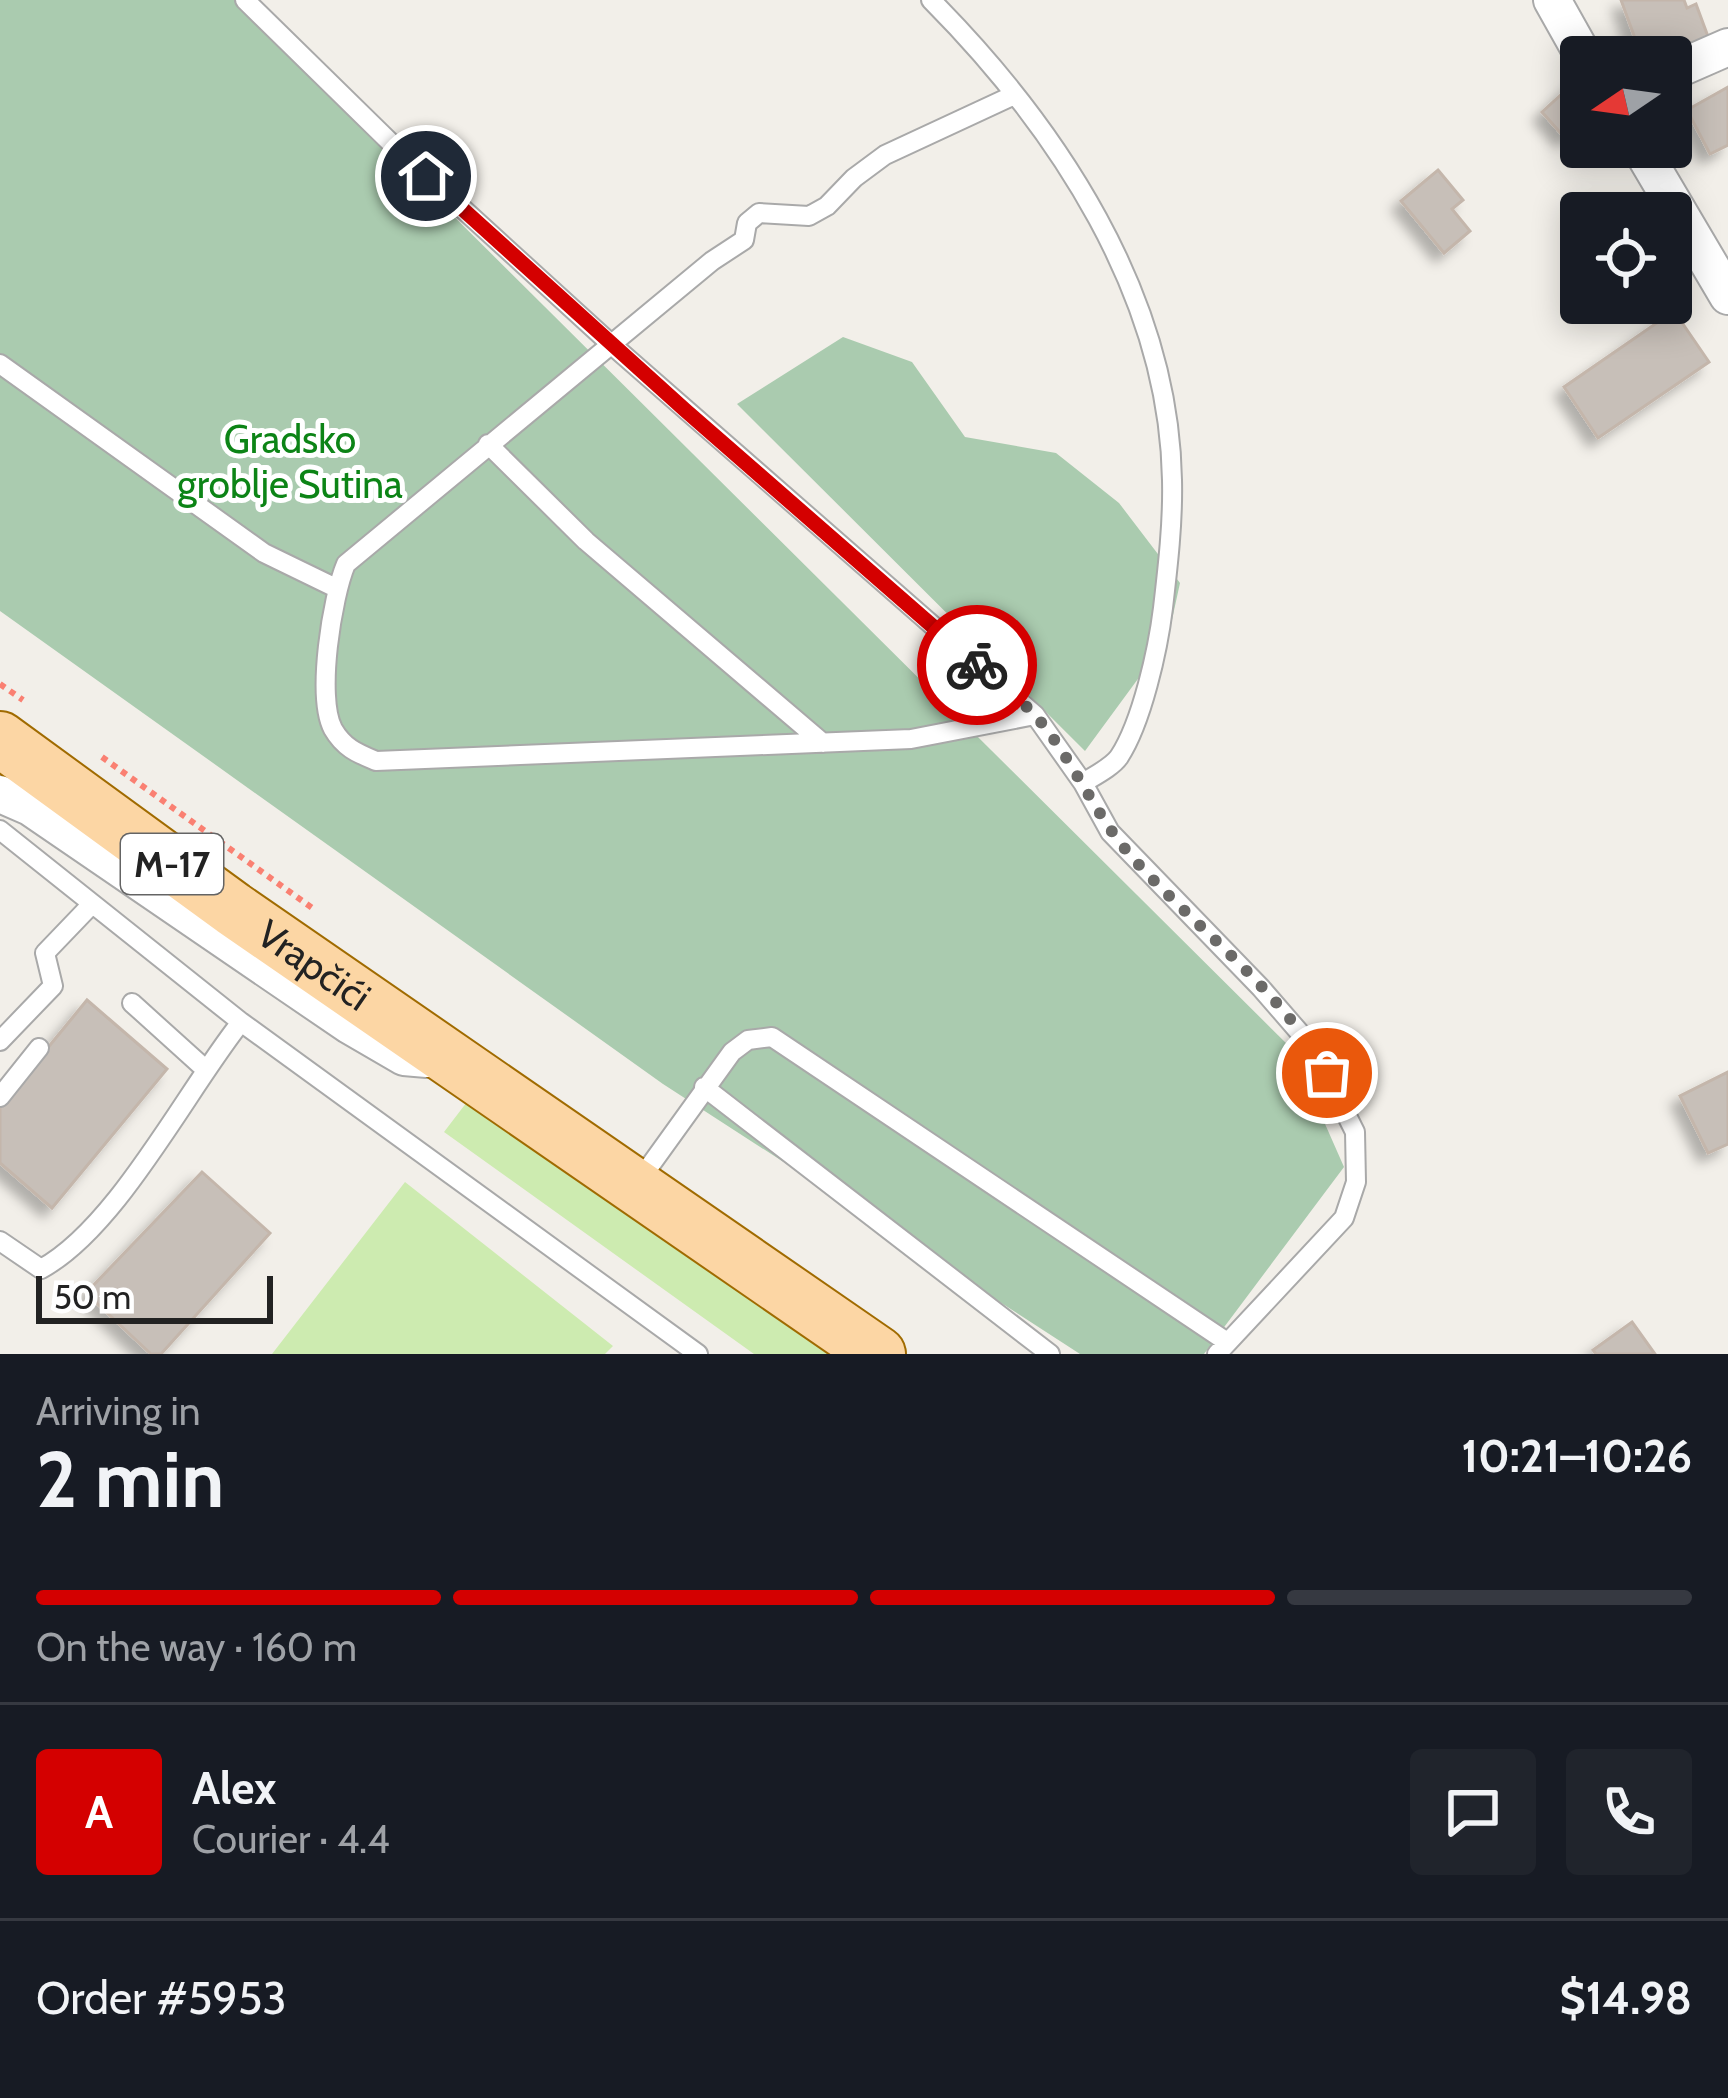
<!DOCTYPE html>
<html lang="en">
<head>
<meta charset="utf-8">
<style>
	:root { --surface:#171b24; --page:#20242c; --text:#f1f3f6; --muted:#9ea1a6; --line:#363941; --accent:#d40000 }
	body { margin:0; font-family:Cabin,sans-serif; background:var(--page); color:var(--text); height:100vh; display:flex; flex-direction:column; font-size:45px; white-space:nowrap }
	* { box-sizing:border-box; margin:0 }
	p { font-size:39px; color:var(--muted) }
	.icon { flex:none; width:66px; height:66px; fill:none; stroke:currentColor; stroke-width:2; stroke-linecap:round; stroke-linejoin:round }
	.map { position:relative; height:1354px; overflow:hidden }
	.details { display:flex; flex-direction:column; background:var(--surface); flex:1 }
	.details>* { flex:none }
	.needle { width:78px; rotate:257deg }
	.buttons { position:absolute; left:1560px; top:36px; display:grid; gap:24px }
	.buttons a { display:grid; place-items:center; width:132px; height:132px; border-radius:12px; background:var(--surface); box-shadow:0 6px 30px #0003; font-size:60px }
	.scale { position:absolute; left:36px; bottom:30px; width:237px; box-sizing:border-box; padding-left:12px; border:6px solid #222; border-top:0; font-size:33px; line-height:42px; white-space:nowrap; color:#222; -webkit-text-stroke:9px #fff; paint-order:stroke }
	.pin { position:absolute; display:grid; place-items:center; width:102px; height:102px; color:#fff; margin:-51px; border:6px solid #fff; border-radius:50%; box-shadow:0 3px 12px #0007 }
	.courier { position:absolute; display:grid; place-items:center; width:120px; height:120px; margin:-60px; border:9px solid #d40000; border-radius:50%; background:#fff; color:#222; box-shadow:0 3px 15px #0007 }
	.headline em { font-style:normal; font-weight:700 }
	.headline div { display:flex; flex-direction:column-reverse }
	.headline { display:flex; align-items:center; justify-content:space-between; height:204px; padding:0 36px }
	h1 { font-size:78px; font-weight:700; line-height:90px }
	.bar { display:grid; grid-template-columns:repeat(4,1fr); gap:18px 12px; align-content:center; height:144px; padding:0 36px }
	.bar i { height:15px; border-radius:9px; background:var(--line) }
	.bar .selected { background:var(--accent) }
	.bar p { grid-column:span 4 }
	.line { display:flex; align-items:center; gap:30px; padding:0 36px; border-top:3px solid var(--line) }
	.line div { flex:1 }
	.round { display:grid; place-items:center; flex:none; width:126px; height:126px; border-radius:12px; background:var(--page) }
	.map>svg:first-child { display:block }
	.grass { fill:#cdebb0 }
	.cemetery { fill:#aacbaf }
	.building { fill:#c7bfb8; stroke:#c4b6ab; stroke-width:3; filter:url(#shadow) }
	.lines { fill:none; stroke-linecap:round; stroke-linejoin:round }
	.service-casing { stroke:#a9a9a9; stroke-width:22 }
	.minor-casing { stroke:#a9a9a9; stroke-width:40 }
	.primary-casing { stroke:#a06b00; stroke-width:58 }
	.path { stroke:#fa8072; stroke-width:6; stroke-dasharray:6 6; stroke-linecap:butt }
	.service { stroke:#fff; stroke-width:18 }
	.minor { stroke:#fff; stroke-width:36 }
	.primary { stroke:#fcd6a4; stroke-width:54 }
	.done { stroke:#6b6a68; stroke-width:12; stroke-dasharray:0 21.6 }
	.route { stroke:#d40000; stroke-width:15 }
	.labels { text-anchor:middle; dominant-baseline:central; stroke-width:10; stroke-linejoin:round; paint-order:stroke }
	.shield { fill:#fff; stroke:#646464; stroke-width:3 }
	.shield-label { font-size:36px; font-weight:bold; fill:#222 }
	.park-label { font-size:39px; fill:#0c8416; stroke:#fff }
	.street-label { font-size:39px; fill:#222; stroke:#fff }
</style>
</head>
<body>
<div class="map">
<svg width="1728" height="1354" viewBox="0 0 1728 1354">
	<defs>
		<filter id="shadow"><feDropShadow dx="-9" dy="9" stdDeviation="6" flood-color="#0004"/></filter>
	</defs>
	<rect width="100%" height="100%" fill="#f2efe9"/>
	<path class="grass" d="M 483,1081 L 877,1354 L 754,1354 L 444,1132 Z
		M 405,1182 L 613,1346 L 605,1354 L 272,1354 Z"/>
	<path class="cemetery" d="M 0,0 L 236,0 L 1292,1049 L 1344,1167 L 1204,1354 L 1080,1354 L 663,1084 L 0,611 Z
		M 843,337 L 912,362 L 965,437 L 1056,453 L 1119,503 L 1180,583 L 1168,638 L 1085,751 L 737,404 Z"/>
	<path class="building" d="M 1621,0 L 1684,0 L 1687,8 L 1696,4 L 1710,42 L 1675,56 L 1670,41 L 1640,52 Z
		M 1576,81 L 1581,87 L 1581,134 L 1576,128 L 1565,138 L 1542,112 Z
		M 1728,87 L 1728,145 L 1710,154 L 1687,110 Z
		M 1438,170 L 1463,200 L 1452,209 L 1470,231 L 1444,253 L 1401,201 Z
		M 1674,311 L 1709,362 L 1598,438 L 1564,387 Z
		M 87,1000 L 167,1069 L 52,1208 L 0,1163 L 0,1106 Z
		M 1728,1072 L 1728,1144 L 1708,1153 L 1680,1096 Z
		M 202,1172 L 270,1233 L 161,1354 L 151,1354 L 86,1293 Z
		M 1632,1322 L 1655,1354 L 1596,1354 L 1593,1350 Z"/>
	<g class="lines">
		<defs>
			<path id="service" d="M 245,0 L 395,147 L 612,345 L 1035,715 L 1083,783 L 1110,832 L 1261,988 L 1313,1048 L 1355,1132 L 1356,1182 L 1344,1218 L 1217,1354
				M 931,0 C 1057,127 1169,295 1172,480 C 1173,522 1168,565 1163,608 C 1158,649 1142,722 1119,757 C 1112,767 1094,776 1083,783
				M 1012,96 L 885,155 L 854,178 L 827,206 L 809,216 L 759,213 L 747,223 L 744,240 L 712,261 L 346,564 C 332,597 316,697 333,729 C 344,748 357,753 376,761 L 911,739 L 1035,715
				M 0,364 L 264,553 L 336,588
				M 488,444 L 586,541 L 823,743
				M 0,830 L 241,1022 L 698,1354
				M 132,1003 L 204,1068
				M 0,1041 L 53,986 L 45,953 L 92,904
				M 704,1087 L 1050,1354
				M 0,1097 L 39,1048
				M 639,1181 L 732,1052 L 748,1040 L 772,1037 L 1227,1342
				M 0,1241 L 41,1269 C 117,1228 186,1091 241,1022"/>
			<path id="minor" d="M 1552,0 L 1584,57
				M 1671,72 L 1728,47
				M 1640,147 L 1728,296
				M 0,794 L 30,807 L 349,1025 L 404,1057 L 427,1059"/>
			<g id="primary">
				<path id="s1" d="M 0,739 L 233,909 L 878,1354"/>
			</g>
		</defs>
		<use href="#service" class="service-casing"/>
		<use href="#minor" class="minor-casing"/>
		<use href="#primary" class="primary-casing"/>
		<path class="path" d="M 0,684 L 23,700
			M 102,757 L 315,910"/>
		<use href="#service" class="service"/>
		<use href="#minor" class="minor"/>
		<use href="#primary" class="primary"/>
	</g>
	<g class="lines">
		<path class="done" d="M 977,665 C 995,681 1016,696 1033,713 C 1070,753 1094,814 1131,856 C 1195,928 1280,988 1327,1073"/>
		<path class="route" d="M 426,176 L 685,410 L 977,665"/>
	</g>
	<g class="labels">
		<rect class="shield" x="121" y="834" width="102" height="60" rx="9"/>
		<g class="shield-label">
			<text x="172" y="864">M-17</text>
		</g>
		<g class="park-label">
			<text x="290" y="439">Gradsko<tspan x="290" dy="45">groblje Sutina</tspan></text>
		</g>
		<g class="street-label">
			<text stroke="none"><textPath href="#s1" startOffset="387">Vrapčići</textPath></text>
		</g>
	</g>
</svg>
<div class="buttons">
<a><svg class="needle" viewBox="-14 -14 28 28"><path d="M0-13l5 13h-10z" fill="#e53935"/><path d="M0 13l5-13h-10z" fill="#9ea1a6"/></svg></a>
<a><svg class="icon" aria-label="locate" viewBox="0 0 24 24"><circle cx="12" cy="12" r="6"/><path d="M12 2v4M12 18v4M2 12h4M18 12h4"/></svg></a>
</div>
<div class="scale">50 m</div>
<div class="pin" style="left:1327px;top:1073px;background:#ea580c"><svg class="icon" aria-label="bag" viewBox="0 0 24 24"><path d="M5 8h14l-1 12H6zM9 8a3 3 0 0 1 6 0"/></svg></div>
<div class="pin" style="left:426px;top:176px;background:#1f2937"><svg class="icon" aria-label="home" viewBox="0 0 24 24"><path d="M3 11l9-7 9 7M6 9v11h12V9"/></svg></div>
<div class="courier" style="left:977px;top:665px"><svg class="icon" aria-label="bike" viewBox="0 0 24 24"><circle cx="6" cy="16" r="4"/><circle cx="18" cy="16" r="4"/><path d="M6 16l4-8h5l3 8M10 8l3 8H6M13 5h3"/></svg></div>
</div>
<section class="details">
<div class="headline"><div><h1>2 min</h1><p>Arriving in</p></div><em>10:21–10:26</em></div>
<div class="bar"><i class="selected"></i><i class="selected"></i><i class="selected"></i><i></i><p>On the way · 160 m</p></div>
<div class="line" style="height:216px"><b class="round" style="background:var(--accent);color:#fff">A</b><div><b>Alex</b><p>Courier · 4.4</p></div><a class="round"><svg class="icon" aria-label="chat" viewBox="0 0 24 24"><path d="M4 5h16v11H9l-5 4z"/></svg></a><a class="round"><svg class="icon" aria-label="phone" viewBox="0 0 24 24"><path d="M5 4h4l2 5-3 2q2 4 5 5l2-3 5 2v4C11 20 4 13 5 4z"/></svg></a></div>
<div class="line" style="height:156px"><div>Order #5953</div><b>$14.98</b></div>
</section>
</body>
</html>
